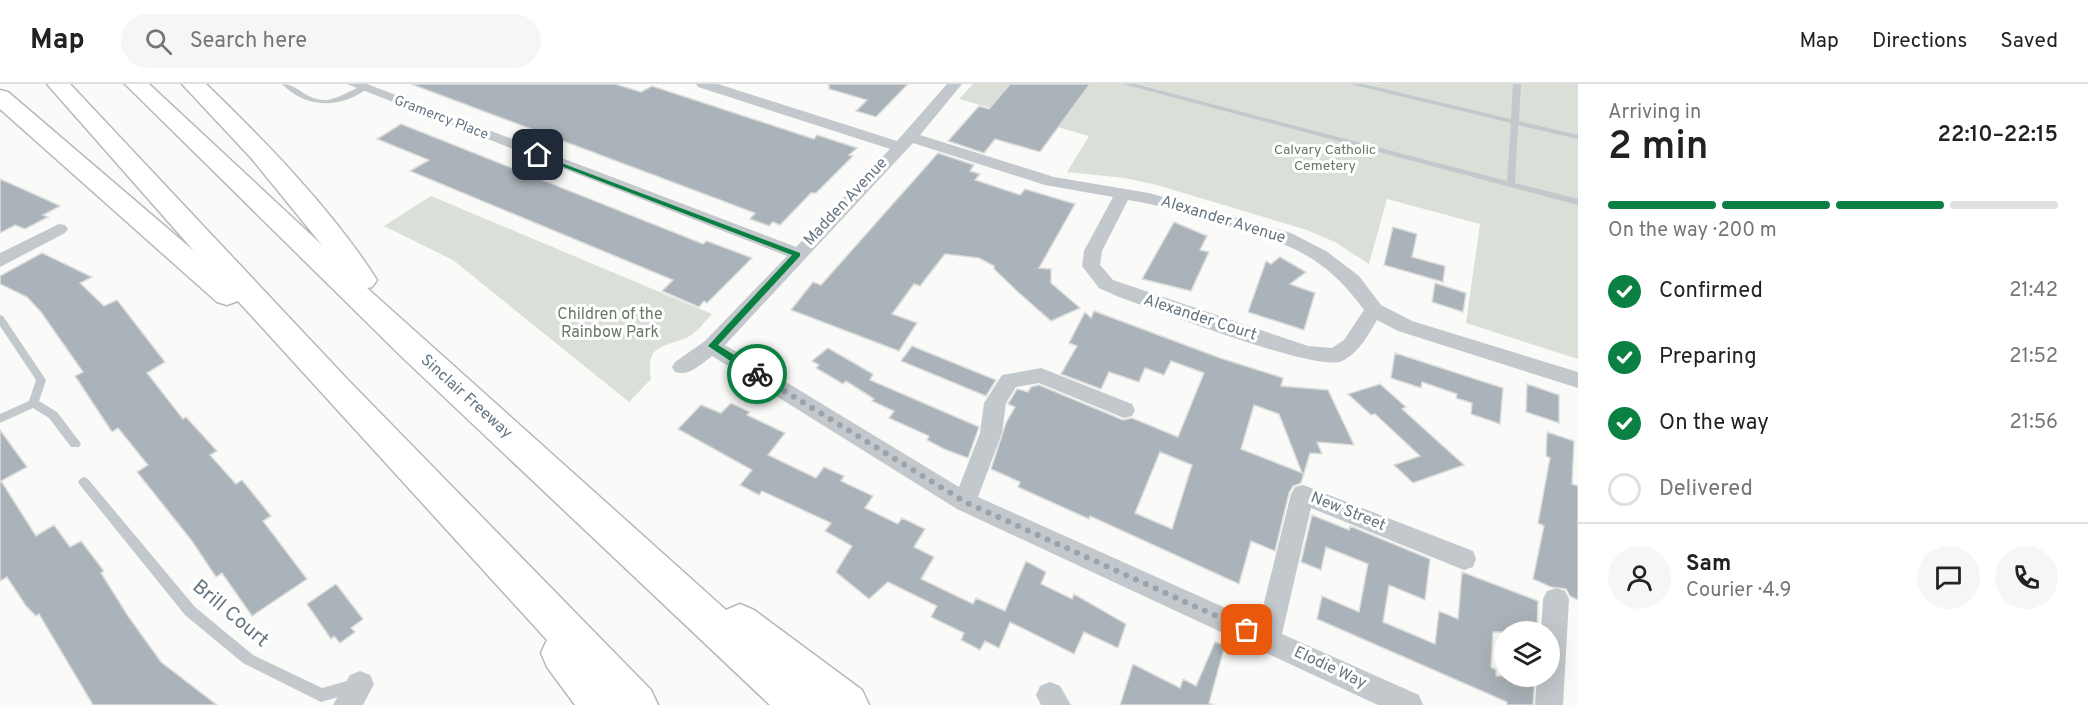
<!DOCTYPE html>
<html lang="en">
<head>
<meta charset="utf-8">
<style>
	:root { --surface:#fff; --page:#f6f6f6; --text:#222; --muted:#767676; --line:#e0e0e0; --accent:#0b8043 }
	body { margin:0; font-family:Overpass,sans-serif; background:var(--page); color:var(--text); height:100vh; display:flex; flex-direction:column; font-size:22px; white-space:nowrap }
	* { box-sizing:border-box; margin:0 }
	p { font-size:20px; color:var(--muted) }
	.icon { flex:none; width:33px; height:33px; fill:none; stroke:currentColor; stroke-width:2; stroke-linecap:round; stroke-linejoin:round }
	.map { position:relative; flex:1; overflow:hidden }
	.side { display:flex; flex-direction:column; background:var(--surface); width:510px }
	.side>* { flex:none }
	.fabs { position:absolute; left:1494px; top:537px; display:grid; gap:12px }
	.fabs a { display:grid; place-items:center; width:66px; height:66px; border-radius:50%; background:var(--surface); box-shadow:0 6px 24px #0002; font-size:30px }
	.pin { position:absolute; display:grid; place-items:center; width:51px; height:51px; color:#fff; margin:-26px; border-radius:12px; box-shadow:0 3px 9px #0006 }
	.courier { position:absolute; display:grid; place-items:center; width:60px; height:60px; margin:-30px; border:4px solid #0b8043; border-radius:50%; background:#fff; color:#222; box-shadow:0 2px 8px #0007 }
	.head em { font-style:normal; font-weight:600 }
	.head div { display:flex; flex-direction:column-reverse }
	.head { display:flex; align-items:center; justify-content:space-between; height:102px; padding:0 30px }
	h1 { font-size:39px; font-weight:600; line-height:45px }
	.bar { display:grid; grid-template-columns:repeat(4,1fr); gap:9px 6px; align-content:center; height:72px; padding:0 30px }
	.bar i { height:8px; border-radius:4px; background:var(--line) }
	.bar .current { background:var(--accent) }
	.bar p { grid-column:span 4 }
	.line { display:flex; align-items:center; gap:15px; padding:0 30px; border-top:2px solid var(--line) }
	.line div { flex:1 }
	.round { display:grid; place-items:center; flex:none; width:63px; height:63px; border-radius:32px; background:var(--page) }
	ol { padding:0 30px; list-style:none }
	li { display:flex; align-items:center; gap:18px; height:66px }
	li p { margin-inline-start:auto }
	li .icon { padding:6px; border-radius:50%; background:var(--accent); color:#fff; stroke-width:4 }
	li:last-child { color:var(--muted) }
	li i { width:33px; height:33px; border:3px solid var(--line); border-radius:50% }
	header { display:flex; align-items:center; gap:36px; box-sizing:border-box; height:84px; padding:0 30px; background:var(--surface); border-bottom:2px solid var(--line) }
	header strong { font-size:28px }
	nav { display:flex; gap:33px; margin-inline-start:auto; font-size:21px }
	.search { width:420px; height:54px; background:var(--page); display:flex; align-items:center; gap:15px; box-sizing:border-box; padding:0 21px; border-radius:33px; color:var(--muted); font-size:22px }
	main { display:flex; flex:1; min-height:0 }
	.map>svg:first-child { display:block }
	.green { fill:#dadfd7 }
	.building { fill:#aab3b9; stroke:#dcdcda; stroke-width:1.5; fill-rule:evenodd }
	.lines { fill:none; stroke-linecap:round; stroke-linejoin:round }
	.motorway-casing { stroke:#b4b9bd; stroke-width:3 }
	.service { fill:#c3c8cc; fill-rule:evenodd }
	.minor { fill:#c3c8cc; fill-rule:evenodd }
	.motorway { fill:#fff; fill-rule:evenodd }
	.route { fill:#0b8043 }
	.done { stroke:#99a4ac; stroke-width:6; stroke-dasharray:0 10.8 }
	.labels { text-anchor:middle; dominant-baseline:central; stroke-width:6; stroke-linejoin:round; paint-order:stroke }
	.far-street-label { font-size:14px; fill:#657683; stroke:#fff }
	.far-park-label { font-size:14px; fill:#687a64; stroke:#fff }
	.street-label { font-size:16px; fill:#657683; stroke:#fff }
	.park-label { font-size:16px; fill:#687a64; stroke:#fff }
	.near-street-label { font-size:20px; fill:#657683; stroke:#fff }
</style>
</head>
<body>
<header>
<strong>Map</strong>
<div class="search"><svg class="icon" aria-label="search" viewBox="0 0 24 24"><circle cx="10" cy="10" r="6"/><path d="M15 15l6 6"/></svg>Search here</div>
<nav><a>Map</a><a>Directions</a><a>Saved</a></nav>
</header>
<main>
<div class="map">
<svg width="1578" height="621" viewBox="0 0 1578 621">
	<rect width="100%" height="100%" fill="#fafaf8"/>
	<path class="green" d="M 973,0 L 1578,0 L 1578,275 L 1466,239 L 1480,140 L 1387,115 L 1369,180 L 1335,158 L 1307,146 L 1157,101 L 1125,94 L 1067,88 L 1089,52 L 959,15 Z
		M 431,112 L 712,230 C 705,237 698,248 688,253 C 664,264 645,259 651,295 L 629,318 L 453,176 L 384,142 Z"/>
	<path class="building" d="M 411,0 L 615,0 L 641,8 L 652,2 L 814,55 L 817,51 L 857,64 L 849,71 L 853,72 L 816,109 L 811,109 L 780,141 L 773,138 L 769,142 L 750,135 L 755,129 Z
		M 829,0 L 908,0 L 876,33 L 856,27 L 867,16 L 829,5 Z
		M 1010,0 L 1090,0 L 1040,68 L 995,55 L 984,69 L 948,57 L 979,22 L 989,25 Z
		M 401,40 L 703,160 L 707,157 L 752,174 L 707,219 L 704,217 L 699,223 L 662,207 L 673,196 L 410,87 L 429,76 L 377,55 Z
		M 938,69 L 974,81 L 970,87 L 980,90 L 975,96 L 1020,111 L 1025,105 L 1075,120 L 1039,184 L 1051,185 L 1051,199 L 1080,224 L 1051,237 L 1018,208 L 994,185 L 994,182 L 979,174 L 945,170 L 920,202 L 914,200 L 892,230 L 917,239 L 899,267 L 791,226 L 813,198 L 821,201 Z
		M 0,95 L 45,115 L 60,122 L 43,131 L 48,133 L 25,145 L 15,141 L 0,149 Z
		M 1174,138 L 1207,152 L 1200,166 L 1209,168 L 1191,207 L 1142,195 Z
		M 1393,143 L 1417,150 L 1412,173 L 1445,182 L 1443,198 L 1384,181 Z
		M 42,169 L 92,193 L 80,199 L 104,222 L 117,216 L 165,278 L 147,289 L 183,335 L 186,333 L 217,367 L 210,371 L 236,400 L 242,396 L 271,432 L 263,437 L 307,495 L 252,532 L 222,489 L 216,493 L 192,457 L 137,388 L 148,381 L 118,344 L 112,348 L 75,292 L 83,288 L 41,228 L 27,213 L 0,200 L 0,192 Z
		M 1280,173 L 1306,188 L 1290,200 L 1315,209 L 1304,246 L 1248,228 L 1266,177 L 1271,180 Z
		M 1435,199 L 1466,209 L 1463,228 L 1432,218 Z
		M 1094,227 L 1220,274 L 1283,294 L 1281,302 L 1328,306 L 1354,361 L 1317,358 L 1322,370 L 1310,369 L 1301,399 L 1293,402 L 1289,409 L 1275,467 L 1251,457 L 1239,500 L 1090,432 L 1089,435 L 1018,403 L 1020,398 L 991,385 L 1006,339 L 1015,323 L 1008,320 L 1017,305 L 1028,308 L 1031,303 L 1039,301 L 1123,336 L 1132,334 L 1178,353 L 1204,289 L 1171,277 L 1164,291 L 1145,284 L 1139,298 L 1109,288 L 1101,305 L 1061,290 L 1077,262 L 1069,259 L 1085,228 L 1091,234 ZM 1254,321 L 1279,330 L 1302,389 L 1241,365 ZM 1160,368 L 1192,381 L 1172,445 L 1135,429 Z
		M 912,262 L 996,296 L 986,312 L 901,277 Z
		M 828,264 L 873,290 L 870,296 L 979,343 L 968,374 L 944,365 L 927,356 L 929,352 L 889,334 L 894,327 L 872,317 L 874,315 L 846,297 L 843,300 L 816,284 L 819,281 L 812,277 Z
		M 1395,269 L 1503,304 L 1500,340 L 1471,330 L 1472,319 L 1456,314 L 1457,310 L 1422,298 L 1421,304 L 1391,294 Z
		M 1380,300 L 1406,323 L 1402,325 L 1464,381 L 1413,399 L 1394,381 L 1420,372 L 1375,330 L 1371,331 L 1348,310 Z
		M 1527,300 L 1559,311 L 1559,339 L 1526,328 Z
		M 731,319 L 750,328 L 747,331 L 785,349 L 768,371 L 816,394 L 824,383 L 844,392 L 841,397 L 873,412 L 865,424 L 898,440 L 902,434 L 925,445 L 914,463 L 934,473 L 921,495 L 973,520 L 976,514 L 1005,527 L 1026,477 L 1046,488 L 1041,500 L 1072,515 L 1074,510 L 1126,540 L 1118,564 L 1084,548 L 1074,570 L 1010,538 L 999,564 L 985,557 L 980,566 L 961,556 L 964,549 L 931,533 L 937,522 L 888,498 L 869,515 L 836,488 L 852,462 L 825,447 L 831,439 L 762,407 L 759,411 L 740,401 L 752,386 L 678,345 L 701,321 L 721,329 Z
		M 0,346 L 27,383 L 1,397 L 36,452 L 54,441 L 70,463 L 81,457 L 104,487 L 101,489 L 128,532 L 161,578 L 217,621 L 93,621 L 39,530 L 36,532 L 26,522 L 7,493 L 0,497 Z
		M 1547,348 L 1574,357 L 1572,400 L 1578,402 L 1578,516 L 1570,512 L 1566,505 L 1551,503 L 1533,495 L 1544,442 L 1538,439 L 1550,374 L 1546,372 Z
		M 1312,431 L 1349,446 L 1350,442 L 1430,475 L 1425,516 L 1389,501 L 1383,538 L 1435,560 L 1439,527 L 1458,535 L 1462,488 L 1538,517 L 1537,548 L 1493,548 L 1491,583 L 1496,586 L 1496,592 L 1535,592 L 1533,621 L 1507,621 L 1507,618 L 1317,535 L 1322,512 L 1359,528 L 1368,480 L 1326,463 L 1321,486 L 1301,478 Z
		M 336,500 L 363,535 L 351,544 L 355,548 L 340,559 L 334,552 L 331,555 L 307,520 Z
		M 1215,558 L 1225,561 L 1209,619 L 1214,621 L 1120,621 L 1133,580 L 1180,604 L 1183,595 L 1196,602 Z"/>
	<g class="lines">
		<defs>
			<path id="motorway" d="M 47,0 L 70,0 L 348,296 L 651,606 L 658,621 L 575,621 L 547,583 L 541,569 L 547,556 L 238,217 L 227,221 L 217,218 L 0,25 L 0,6 L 8,8 L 194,167 Z
				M 125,0 L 149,0 L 322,161 L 252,75 L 182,0 L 206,0 C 265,57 333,127 377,196 L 372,203 L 367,204 L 726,526 L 740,520 L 754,526 L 862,606 L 869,621 L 770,621 L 404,275 Z"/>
		</defs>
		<use href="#motorway" class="motorway-casing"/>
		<path class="service" d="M 282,0 C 299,0 305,17 327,16 C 338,15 358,2 364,2 C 365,2 366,3 368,4 C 341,25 306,25 282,0 Z
			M 1123,0 L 1135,0 L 1507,97 L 1511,39 L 1350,0 L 1363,0 L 1511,35 L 1513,0 L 1521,0 L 1519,37 L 1578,51 L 1578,55 L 1518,41 L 1515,99 L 1578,115 L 1578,121 Z
			M 0,231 L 3,232 L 46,296 L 39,317 L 57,328 L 79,357 L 81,360 L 79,363 L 71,363 L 49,334 L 33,324 L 0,339 L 0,330 L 29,317 L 36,296 L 0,242 Z
			M 84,393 L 88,395 L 195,523 L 253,571 L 322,604 L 354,595 L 359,597 L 361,602 L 359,607 L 321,618 L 243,579 L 185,531 L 80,401 L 78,398 L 80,395 Z"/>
		<path class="minor" d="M 347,0 L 367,0 L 796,163 L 890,65 L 698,3 L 696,0 L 718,0 L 897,57 L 947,0 L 962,0 L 920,51 L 1054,93 L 1149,109 L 1291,149 L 1326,167 L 1359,192 L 1381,221 L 1412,237 L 1578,288 L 1578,304 L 1398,247 L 1377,236 C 1368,251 1359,269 1342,277 C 1318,289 1154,225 1119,213 L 1099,204 L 1082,182 L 1084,167 L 1113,113 L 1045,101 L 913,59 L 725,261 L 959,403 L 980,349 L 984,319 L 1002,291 L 1041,284 L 1132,320 L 1135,326 L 1132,332 L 1124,334 L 1039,299 L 1016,303 L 1006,319 L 1002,349 L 978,413 L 1259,539 L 1291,410 L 1295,403 L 1303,401 L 1473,467 L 1476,475 L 1473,483 L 1464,486 L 1311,424 L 1282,550 L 1419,611 L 1423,621 L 1378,621 L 957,425 L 712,272 C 701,280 689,293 675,288 L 672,283 L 675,278 L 705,257 L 787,172 ZM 1128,116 C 1157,120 1185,130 1213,138 C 1280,157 1321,166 1364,226 L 1344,256 L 1332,264 L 1308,262 L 1113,196 L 1100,181 L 1102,167 Z
			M 59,140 L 65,141 L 68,145 L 65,149 L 0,183 L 0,169 Z
			M 1556,504 L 1565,507 L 1569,515 L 1563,621 L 1535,621 L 1537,592 L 1550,592 L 1550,548 L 1541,548 L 1543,515 L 1547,507 Z
			M 360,587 L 370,591 L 374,600 L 363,621 L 333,621 L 350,591 Z
			M 1050,598 L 1060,602 L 1071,621 L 1041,621 L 1036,611 L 1040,602 Z"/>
		<use href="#motorway" class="motorway"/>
	</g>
	<path class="route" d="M 535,69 L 800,169 L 800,172 L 718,261 L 760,287 L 760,292 L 753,292 L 708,262 L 792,171 L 535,72 Z"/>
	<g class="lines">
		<path class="done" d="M 757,290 L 965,418 L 1247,546"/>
	</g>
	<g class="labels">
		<g class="far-street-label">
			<text transform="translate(441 34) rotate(21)">Gramercy Place</text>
		</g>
		<g class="far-park-label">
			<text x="1325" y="66">Calvary Catholic<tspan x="1325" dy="16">Cemetery</tspan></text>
		</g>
		<g class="street-label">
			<text transform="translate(846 118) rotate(-47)">Madden Avenue</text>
			<text transform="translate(1223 136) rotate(17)">Alexander Avenue</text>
			<text transform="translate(1200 234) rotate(18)">Alexander Court</text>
			<text transform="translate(466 313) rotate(42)">Sinclair Freeway</text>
			<text transform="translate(1348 428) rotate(22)">New Street</text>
			<text transform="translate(1330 584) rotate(25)">Elodie Way</text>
		</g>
		<g class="park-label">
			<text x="610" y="231">Children of the<tspan x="610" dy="18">Rainbow Park</tspan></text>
		</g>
		<g class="near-street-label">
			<text transform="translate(230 530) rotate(40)">Brill Court</text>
		</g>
	</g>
</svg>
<div class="fabs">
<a><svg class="icon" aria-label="layers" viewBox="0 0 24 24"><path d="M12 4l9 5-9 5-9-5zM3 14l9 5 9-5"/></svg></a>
</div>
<div class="pin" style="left:1247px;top:546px;background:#ea580c"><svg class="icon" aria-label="bag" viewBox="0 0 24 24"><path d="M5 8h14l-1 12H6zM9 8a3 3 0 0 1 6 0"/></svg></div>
<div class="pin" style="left:538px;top:71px;background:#1f2937"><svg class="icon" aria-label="home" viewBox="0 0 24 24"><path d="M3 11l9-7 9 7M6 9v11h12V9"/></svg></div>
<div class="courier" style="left:757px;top:290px"><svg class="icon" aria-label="bike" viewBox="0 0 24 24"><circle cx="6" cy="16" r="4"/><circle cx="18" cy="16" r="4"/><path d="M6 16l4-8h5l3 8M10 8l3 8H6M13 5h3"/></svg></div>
</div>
<section class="side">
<div class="head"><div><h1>2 min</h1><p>Arriving in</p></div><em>22:10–22:15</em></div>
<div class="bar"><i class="current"></i><i class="current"></i><i class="current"></i><i></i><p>On the way · 200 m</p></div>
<ol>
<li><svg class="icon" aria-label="check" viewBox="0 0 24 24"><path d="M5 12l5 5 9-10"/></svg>Confirmed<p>21:42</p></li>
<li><svg class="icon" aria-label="check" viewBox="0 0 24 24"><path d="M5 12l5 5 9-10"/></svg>Preparing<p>21:52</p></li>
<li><svg class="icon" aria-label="check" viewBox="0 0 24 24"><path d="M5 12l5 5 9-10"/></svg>On the way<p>21:56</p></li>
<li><i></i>Delivered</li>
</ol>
<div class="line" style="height:108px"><a class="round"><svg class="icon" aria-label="person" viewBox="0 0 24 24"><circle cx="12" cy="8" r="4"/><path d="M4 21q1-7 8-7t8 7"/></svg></a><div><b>Sam</b><p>Courier · 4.9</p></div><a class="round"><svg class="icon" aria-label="chat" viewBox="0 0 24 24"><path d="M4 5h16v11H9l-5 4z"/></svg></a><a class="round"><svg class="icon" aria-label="phone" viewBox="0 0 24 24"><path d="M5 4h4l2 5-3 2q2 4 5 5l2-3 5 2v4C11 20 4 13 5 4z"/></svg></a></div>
</section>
</main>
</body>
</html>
